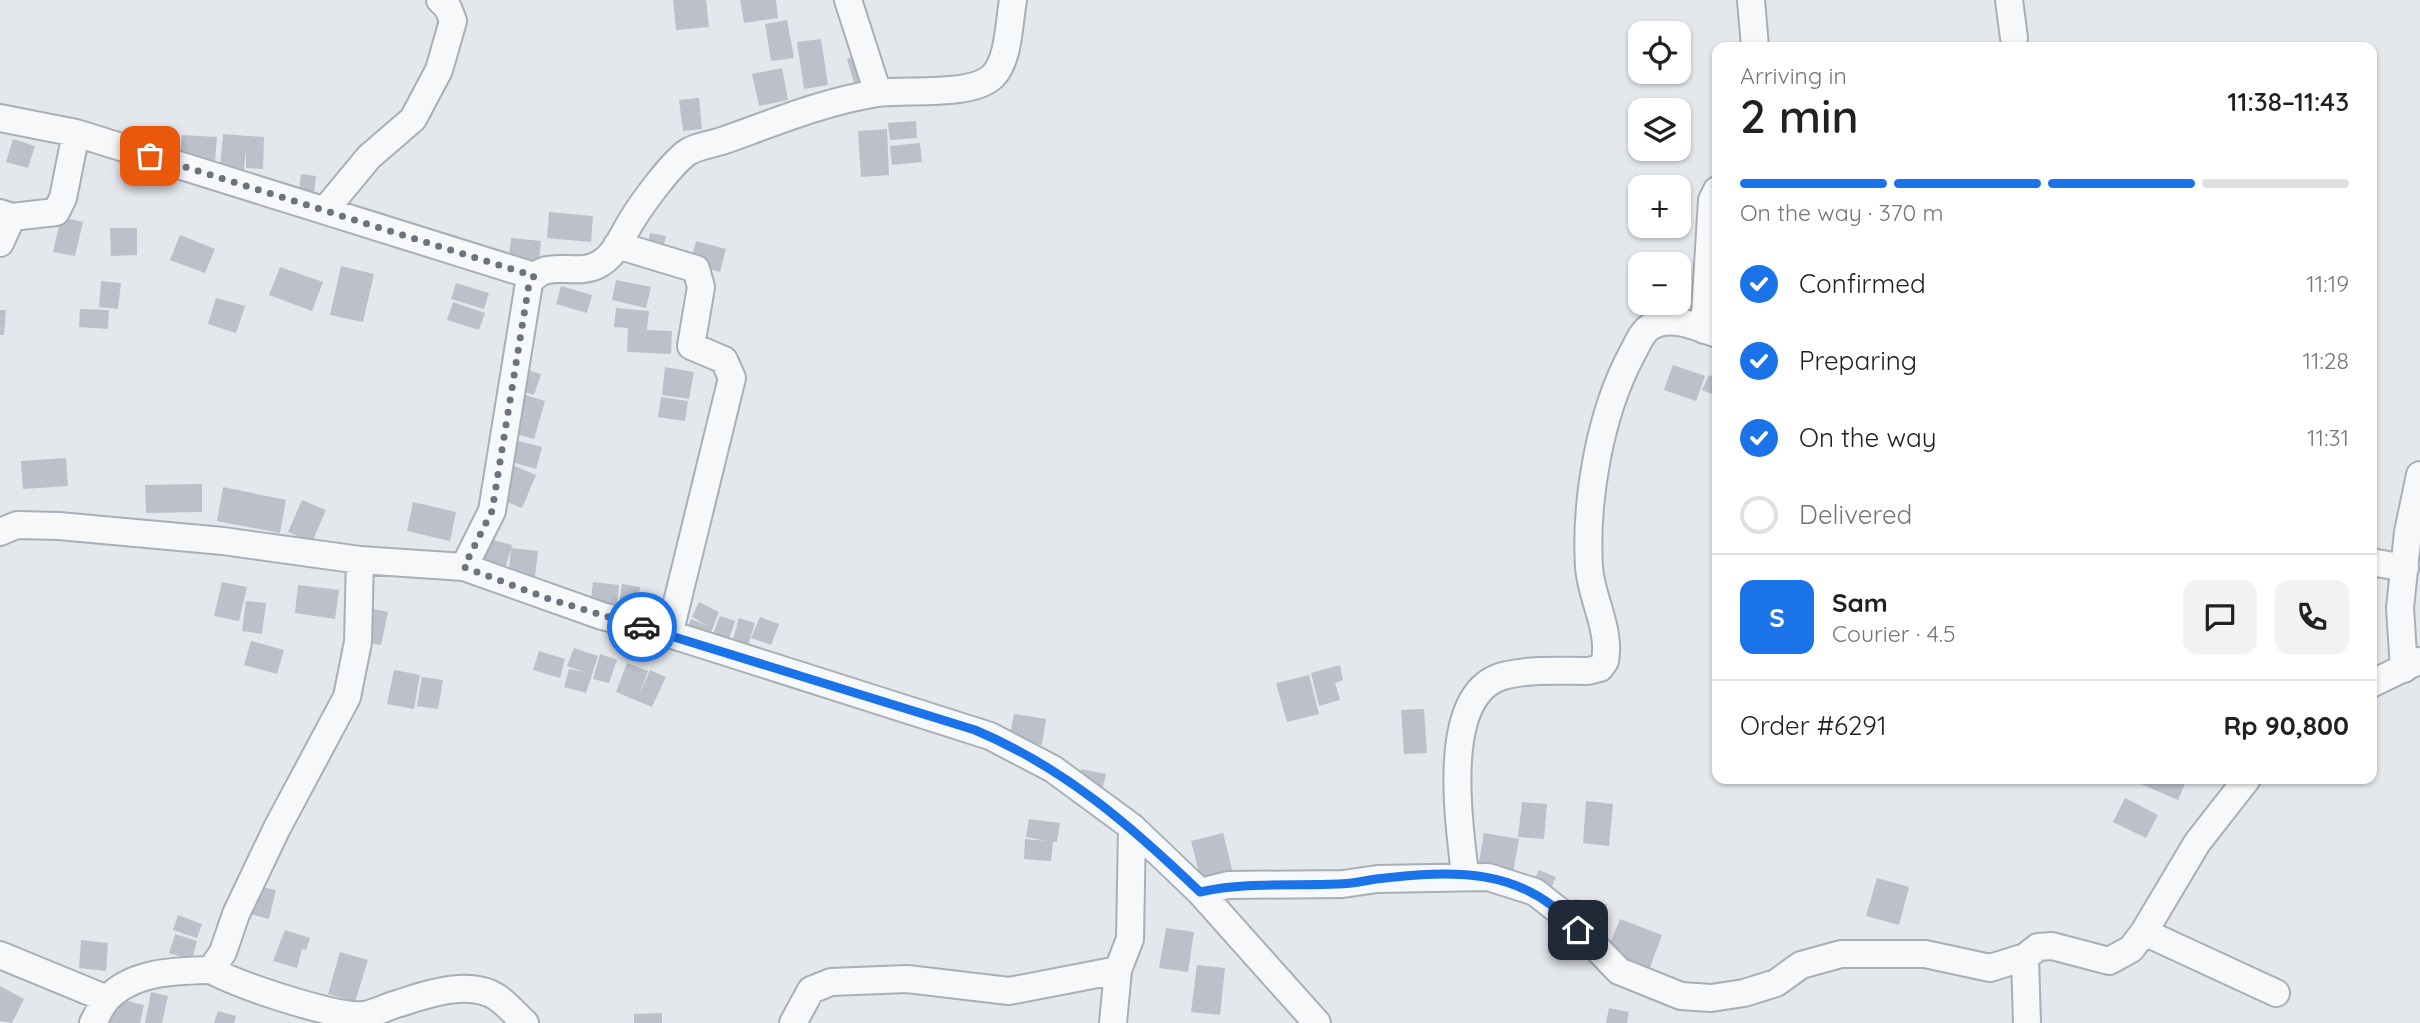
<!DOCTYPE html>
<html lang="en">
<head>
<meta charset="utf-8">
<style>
	:root { --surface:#fff; --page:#f2f2f2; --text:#202124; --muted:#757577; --line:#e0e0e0; --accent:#1a73e8 }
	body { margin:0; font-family:Quicksand,sans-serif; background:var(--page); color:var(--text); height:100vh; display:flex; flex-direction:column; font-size:26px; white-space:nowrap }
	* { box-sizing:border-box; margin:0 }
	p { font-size:23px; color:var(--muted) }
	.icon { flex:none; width:38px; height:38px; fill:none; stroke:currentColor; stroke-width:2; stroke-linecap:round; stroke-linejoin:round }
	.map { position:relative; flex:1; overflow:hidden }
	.panel { position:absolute; left:1712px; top:42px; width:665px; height:742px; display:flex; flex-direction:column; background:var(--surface); border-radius:14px; box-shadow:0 2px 5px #0004 }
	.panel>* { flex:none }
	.fabs { position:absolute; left:1628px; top:21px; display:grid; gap:14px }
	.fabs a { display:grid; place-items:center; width:63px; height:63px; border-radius:14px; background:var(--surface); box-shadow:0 2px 5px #0004; font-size:35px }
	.pin { position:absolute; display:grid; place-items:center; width:60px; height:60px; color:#fff; margin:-30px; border-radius:14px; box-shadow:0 4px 10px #0006 }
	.courier { position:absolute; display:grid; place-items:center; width:70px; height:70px; margin:-35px; border:5px solid #1a73e8; border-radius:50%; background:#fff; color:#222; box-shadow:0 2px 9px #0007 }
	.overview em { font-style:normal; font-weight:600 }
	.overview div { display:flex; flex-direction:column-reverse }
	.overview { display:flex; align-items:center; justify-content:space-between; height:119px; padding:0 28px }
	h1 { font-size:46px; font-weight:600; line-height:52px }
	.bar { display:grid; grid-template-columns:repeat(4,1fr); gap:10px 7px; align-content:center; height:84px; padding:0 28px }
	.bar i { height:9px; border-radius:5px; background:var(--line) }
	.bar .on { background:var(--accent) }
	.bar p { grid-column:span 4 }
	.line { display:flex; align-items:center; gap:18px; padding:0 28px; border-top:2px solid var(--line) }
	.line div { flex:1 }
	.round { display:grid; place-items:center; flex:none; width:74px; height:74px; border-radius:14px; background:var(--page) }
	ol { padding:0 28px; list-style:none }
	li { display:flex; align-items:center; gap:21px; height:77px }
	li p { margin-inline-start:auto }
	li .icon { padding:7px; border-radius:50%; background:var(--accent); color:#fff; stroke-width:4 }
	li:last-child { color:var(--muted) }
	li i { width:38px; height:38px; border:4px solid var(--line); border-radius:50% }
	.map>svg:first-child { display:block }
	.building { fill:#bbc0ca }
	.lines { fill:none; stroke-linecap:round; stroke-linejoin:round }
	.minor-casing { stroke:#a9aeb7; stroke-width:30 }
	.minor { stroke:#f7f8fa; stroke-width:26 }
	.done { stroke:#6c737f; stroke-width:7; stroke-dasharray:0 12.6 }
	.route { stroke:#1a73e8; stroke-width:9 }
</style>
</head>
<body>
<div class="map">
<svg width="2420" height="1023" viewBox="0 0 2420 1023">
	<rect width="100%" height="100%" fill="#e4e7ec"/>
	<path class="building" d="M 673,0 L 706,0 L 709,27 L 676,30 Z
		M 740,0 L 776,0 L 778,18 L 744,23 Z
		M 787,20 L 794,58 L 771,61 L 765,24 Z
		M 821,39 L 828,85 L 804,89 L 797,42 Z
		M 863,54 L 873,88 L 857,93 L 847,59 Z
		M 782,68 L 788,100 L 759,106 L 752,74 Z
		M 699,98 L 702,129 L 683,131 L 679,100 Z
		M 916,121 L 917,138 L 890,140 L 888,123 Z
		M 887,129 L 889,175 L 861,177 L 858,131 Z
		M 223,134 L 264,137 L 263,169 L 246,168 L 246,148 L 244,170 L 220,168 Z
		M 182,135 L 217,137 L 215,161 L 180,159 Z
		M 13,139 L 35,146 L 28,168 L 6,162 Z
		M 920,143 L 922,162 L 892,165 L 890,146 Z
		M 301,174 L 316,176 L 313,203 L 298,201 Z
		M 549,212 L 593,216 L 591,242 L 547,238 Z
		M 61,217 L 83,222 L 75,256 L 53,252 Z
		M 110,228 L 137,228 L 137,255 L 111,256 Z
		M 650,233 L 666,236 L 662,254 L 646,251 Z
		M 180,235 L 215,249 L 205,273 L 170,260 Z
		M 511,238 L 541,241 L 539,260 L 509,258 Z
		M 696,241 L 726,249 L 720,272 L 690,263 Z
		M 341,266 L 374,274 L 363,322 L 330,315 Z
		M 280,267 L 323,282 L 312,311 L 269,295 Z
		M 616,280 L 651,287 L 646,308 L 612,300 Z
		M 101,281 L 121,283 L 118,309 L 99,307 Z
		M 456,283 L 489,293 L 484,309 L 451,299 Z
		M 561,286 L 592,295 L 587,313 L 556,304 Z
		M 216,298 L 245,306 L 236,333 L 208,324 Z
		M 453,302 L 485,313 L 479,330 L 447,320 Z
		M 616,308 L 649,311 L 647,330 L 672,331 L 671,354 L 627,352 L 628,328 L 614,327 Z
		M 80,309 L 109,310 L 108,329 L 79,327 Z
		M 0,310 L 6,310 L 4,335 L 0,335 Z
		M 1673,365 L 1705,376 L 1696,401 L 1664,390 Z
		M 665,367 L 694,372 L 689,399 L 662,395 Z
		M 521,368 L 541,374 L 534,395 L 514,389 Z
		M 1709,375 L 1717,378 L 1717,396 L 1702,390 Z
		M 519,393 L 545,401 L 534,439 L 508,432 Z
		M 661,397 L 688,401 L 685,421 L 658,417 Z
		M 511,439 L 542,447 L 536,469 L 505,460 Z
		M 66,458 L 68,486 L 23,489 L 21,461 Z
		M 510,464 L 536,475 L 522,508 L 497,498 Z
		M 202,484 L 202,512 L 146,513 L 145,485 Z
		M 223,487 L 286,500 L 280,533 L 217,521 Z
		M 302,500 L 326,510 L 312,542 L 288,532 Z
		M 413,502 L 456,512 L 450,541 L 407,531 Z
		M 490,539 L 512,545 L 503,576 L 481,569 Z
		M 511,548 L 538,551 L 534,585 L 508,582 Z
		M 222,582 L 247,587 L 239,621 L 214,616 Z
		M 593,582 L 619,585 L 616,612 L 590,609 Z
		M 622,584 L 640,587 L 636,614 L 618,612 Z
		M 298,585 L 339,590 L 335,619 L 295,613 Z
		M 246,601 L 266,603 L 262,634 L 242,631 Z
		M 699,602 L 719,612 L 706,645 L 684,636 L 691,619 L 708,626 L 692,617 Z
		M 369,608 L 388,612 L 381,645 L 363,642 Z
		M 720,616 L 735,621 L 726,648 L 710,642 Z
		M 760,617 L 779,624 L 771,645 L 751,638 Z
		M 739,618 L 755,623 L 745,655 L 730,650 Z
		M 251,641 L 284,650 L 277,674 L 244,665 Z
		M 574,648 L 598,656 L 586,693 L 564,687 L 569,669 L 585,672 L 567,666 Z
		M 539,651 L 565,659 L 560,678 L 533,670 Z
		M 600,654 L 617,660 L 609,683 L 593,679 Z
		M 627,663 L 648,671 L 639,695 L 650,670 L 666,677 L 652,707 L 616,692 Z
		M 1340,665 L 1343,680 L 1335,683 L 1340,700 L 1319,706 L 1311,673 Z
		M 394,670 L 420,675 L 414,709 L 387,704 Z
		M 1309,675 L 1319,714 L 1287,722 L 1276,683 Z
		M 422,677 L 443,680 L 438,709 L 417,706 Z
		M 1424,709 L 1427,753 L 1404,754 L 1401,710 Z
		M 1014,714 L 1046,719 L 1042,745 L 1009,739 Z
		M 1081,769 L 1106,774 L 1102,791 L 1078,786 Z
		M 2143,779 L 2187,779 L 2178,800 L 2141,784 Z
		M 2125,798 L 2158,815 L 2146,838 L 2113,822 Z
		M 1586,801 L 1613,804 L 1609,846 L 1583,843 Z
		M 1522,802 L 1547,804 L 1544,839 L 1518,837 Z
		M 1029,819 L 1060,823 L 1057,842 L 1053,842 L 1051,861 L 1024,859 L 1025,839 L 1047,841 L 1026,837 Z
		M 1223,833 L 1234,877 L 1202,884 L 1191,841 Z
		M 1484,833 L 1519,839 L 1513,873 L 1478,868 Z
		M 1539,870 L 1556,877 L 1547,898 L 1529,891 Z
		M 1877,878 L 1909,887 L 1899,925 L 1866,916 Z
		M 257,886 L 276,890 L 269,919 L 250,914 Z
		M 1574,899 L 1607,904 L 1603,925 L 1571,920 Z
		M 178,915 L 202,924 L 197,938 L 173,930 Z
		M 1620,919 L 1662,935 L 1648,973 L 1605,957 Z
		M 1166,928 L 1194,932 L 1188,972 L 1159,968 Z
		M 285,930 L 310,938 L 306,950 L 302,949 L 297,968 L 273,961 Z
		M 175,934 L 197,941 L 192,960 L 169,953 Z
		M 81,940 L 108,943 L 106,971 L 79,968 Z
		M 340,952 L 368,960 L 355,1002 L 328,994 Z
		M 1197,965 L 1225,968 L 1220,1015 L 1191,1012 Z
		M 0,986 L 24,999 L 12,1023 L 0,1021 Z
		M 151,992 L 168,996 L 162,1023 L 145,1023 Z
		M 115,998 L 144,1005 L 140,1023 L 109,1023 Z
		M 1609,1008 L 1629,1012 L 1627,1023 L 1606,1023 Z
		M 218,1011 L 236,1016 L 234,1023 L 214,1023 Z
		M 662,1013 L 662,1023 L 634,1023 L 634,1014 Z"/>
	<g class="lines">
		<defs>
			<path id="minor" d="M 848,0 L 878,93
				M 1751,0 L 1755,47
				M 2009,0 L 2014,38
				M 0,118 L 76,133 L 534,276
				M 325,210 L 369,157 L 413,119 L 439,70 L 453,21 L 448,8 L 440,0
				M 0,213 L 12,217 L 56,212 L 63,198 L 76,133
				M 0,243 L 12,217
				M 617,245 L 696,269 L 701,287 L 691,346 L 724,360 L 732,378 L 669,635
				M 1704,330 L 1712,200 L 1717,190
				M 0,532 L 17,525 L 59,526 L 223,541 L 360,560 L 464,567 L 602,616 L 660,631 L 990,736 L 1053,769 L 1132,827 L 1200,892 L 1228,885 L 1343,884 L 1377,879 L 1488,877 L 1535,892 L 1568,918 L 1619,971 L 1681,996 L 1711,998 L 1744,993 L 1776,983 L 1801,965 L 1841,954 L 1925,954 L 1990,968 L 2025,957 L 2038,947 L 2052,946 L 2109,961 L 2131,949 L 2144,932 L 2197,843 L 2247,779
				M 2371,562 L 2405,568
				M 464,567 L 492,511 L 529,283 C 547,256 577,279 601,263 C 616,254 623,234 632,220 C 643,202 669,167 685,154 C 695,146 714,144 725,140 C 775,122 826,101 878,93 C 907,89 972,97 993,76 C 1009,60 1009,22 1013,0
				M 2404,669 L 2400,608 L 2408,532 L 2420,475
				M 2371,684 L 2418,661
				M 1465,875 C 1460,826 1437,689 1507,675 C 1533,669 1562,671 1588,671 L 1600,668 L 1605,661 C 1611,629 1591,598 1589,567 C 1585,500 1600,413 1632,354 C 1637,345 1641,333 1650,327 C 1670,314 1697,327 1717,334
				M 1200,892 L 1317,1023
				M 2144,932 L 2276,993
				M 0,955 L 107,999
				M 2025,957 L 2027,1023
				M 211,970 C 238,985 335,1018 364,1015 C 376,1013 388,1006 400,1003 C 428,994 471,979 498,998 C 508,1005 516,1015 525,1023
				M 93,1023 C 97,1016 101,1005 107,999 C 133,971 176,971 211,970 L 223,952 L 236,914 L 277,828 L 347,697 L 358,642 L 360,560
				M 793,1023 L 811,990 L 831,982 L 907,979 L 1009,991 L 1118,970
				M 1113,1023 L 1118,970 L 1130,939 L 1132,827"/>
		</defs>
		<use href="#minor" class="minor-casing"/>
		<use href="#minor" class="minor"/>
	</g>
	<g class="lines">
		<path class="done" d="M 150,156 L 534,276 L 529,284 L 492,511 L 464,567 L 549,599 L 642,627"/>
		<path class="route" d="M 642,627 L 975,730 C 1065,768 1130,825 1200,892 C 1245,882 1292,886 1338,884 C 1351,884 1363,881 1376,879 C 1453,870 1523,866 1578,930"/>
	</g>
</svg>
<div class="fabs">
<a><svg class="icon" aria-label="locate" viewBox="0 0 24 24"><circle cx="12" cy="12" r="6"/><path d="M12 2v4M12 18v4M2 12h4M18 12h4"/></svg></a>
<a><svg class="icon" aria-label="layers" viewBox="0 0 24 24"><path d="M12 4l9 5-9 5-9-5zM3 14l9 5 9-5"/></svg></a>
<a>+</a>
<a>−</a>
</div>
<div class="pin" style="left:150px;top:156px;background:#ea580c"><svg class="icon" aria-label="bag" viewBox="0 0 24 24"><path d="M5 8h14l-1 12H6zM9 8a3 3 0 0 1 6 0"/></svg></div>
<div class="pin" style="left:1578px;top:930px;background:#1f2937"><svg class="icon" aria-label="home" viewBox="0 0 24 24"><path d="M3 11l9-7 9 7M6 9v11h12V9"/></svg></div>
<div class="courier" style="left:642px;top:627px"><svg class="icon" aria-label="car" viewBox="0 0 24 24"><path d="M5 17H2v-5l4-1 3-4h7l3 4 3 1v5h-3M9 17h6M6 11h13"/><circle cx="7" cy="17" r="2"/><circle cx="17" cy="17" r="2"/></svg></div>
<section class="panel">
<div class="overview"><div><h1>2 min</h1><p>Arriving in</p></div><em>11:38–11:43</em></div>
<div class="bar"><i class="on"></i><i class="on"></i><i class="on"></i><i></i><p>On the way · 370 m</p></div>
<ol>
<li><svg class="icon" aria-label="check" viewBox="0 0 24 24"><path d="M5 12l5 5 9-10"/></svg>Confirmed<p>11:19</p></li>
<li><svg class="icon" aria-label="check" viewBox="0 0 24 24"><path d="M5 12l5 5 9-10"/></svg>Preparing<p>11:28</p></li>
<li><svg class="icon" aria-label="check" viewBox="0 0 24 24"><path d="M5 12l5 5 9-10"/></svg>On the way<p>11:31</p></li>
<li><i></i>Delivered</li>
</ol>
<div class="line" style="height:126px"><b class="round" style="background:var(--accent);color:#fff">S</b><div><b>Sam</b><p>Courier · 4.5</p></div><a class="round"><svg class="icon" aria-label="chat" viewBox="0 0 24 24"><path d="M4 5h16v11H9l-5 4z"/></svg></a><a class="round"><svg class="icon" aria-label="phone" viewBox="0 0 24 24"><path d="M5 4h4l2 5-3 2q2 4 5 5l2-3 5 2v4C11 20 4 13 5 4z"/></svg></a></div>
<div class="line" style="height:91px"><div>Order #6291</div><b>Rp 90,800</b></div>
</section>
</div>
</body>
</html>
